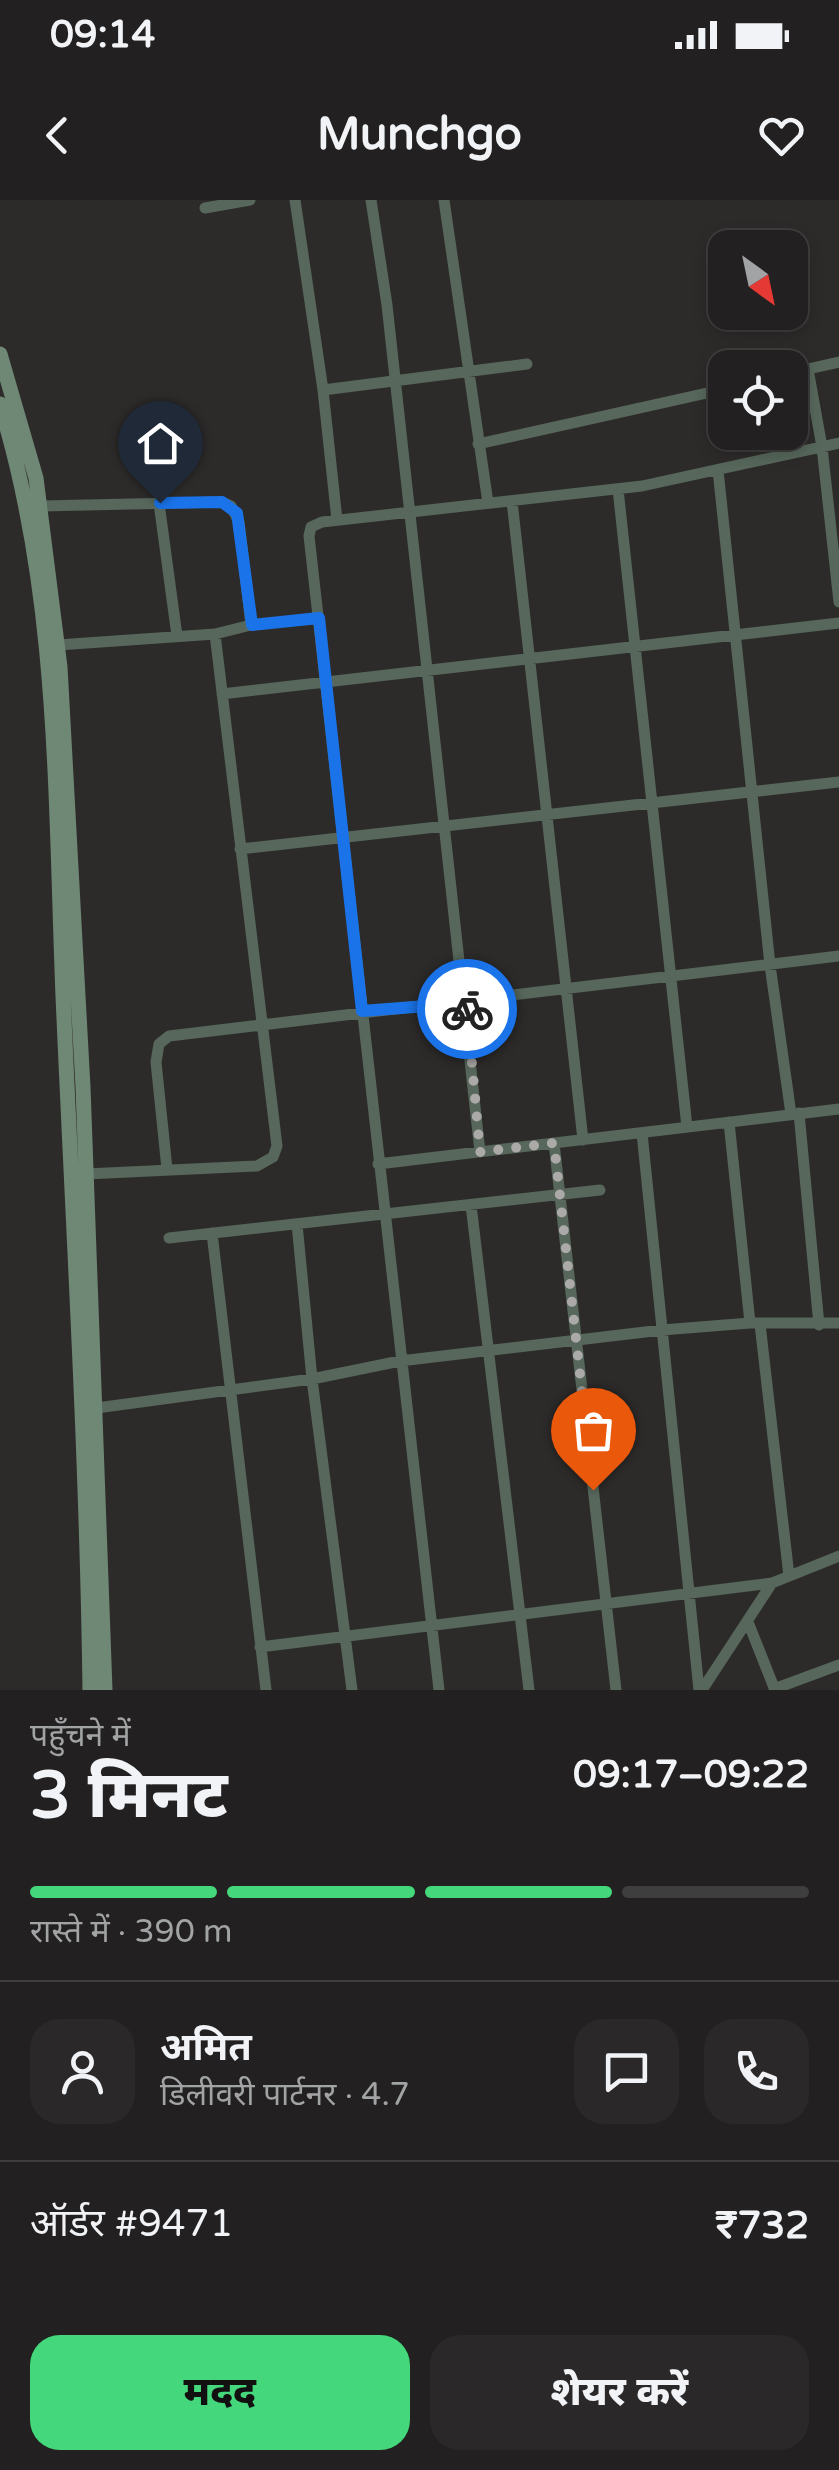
<!DOCTYPE html>
<html lang="hi">
<head>
<meta charset="utf-8">
<style>
	:root { --surface:#222020; --page:#2a2829; --text:#f1f3f6; --muted:#a2a3a5; --line:#3f3e3e; --accent:#44d77b }
	body { margin:0; font-family:"Varela Round","Noto Sans Devanagari",sans-serif; background:var(--page); color:var(--text); height:100vh; display:flex; flex-direction:column; font-size:38px; white-space:nowrap }
	* { box-sizing:border-box; margin:0 }
	p { font-size:32px; color:var(--muted) }
	.icon { flex:none; width:55px; height:55px; fill:none; stroke:currentColor; stroke-width:2; stroke-linecap:round; stroke-linejoin:round }
	.map { position:relative; height:1490px; overflow:hidden }
	.details { display:flex; flex-direction:column; background:var(--surface); flex:1 }
	.details>* { flex:none }
	.needle { width:65px; rotate:147deg }
	.controls { position:absolute; left:708px; top:30px; display:grid; gap:20px }
	.controls a { display:grid; place-items:center; width:100px; height:100px; border-radius:20px; background:var(--surface); box-shadow:0 5px 15px #0003,0 0 0 2px var(--line); font-size:50px }
	.pin { position:absolute; display:grid; place-items:center; width:85px; height:85px; color:#fff; margin:-102px -42px; border-radius:50% 50% 50% 0; rotate:-45deg; box-shadow:0 0 10px #0007 }
	.pin .icon { rotate:45deg }
	.courier { position:absolute; display:grid; place-items:center; width:100px; height:100px; margin:-50px; border:8px solid #1a73e8; border-radius:50%; background:#fff; color:#222; box-shadow:0 2px 12px #0007 }
	.headline em { font-style:normal; font-weight:800 }
	.headline div { display:flex; flex-direction:column-reverse }
	.headline { display:flex; align-items:center; justify-content:space-between; height:170px; padding:0 30px }
	h1 { font-size:65px; font-weight:800; line-height:75px }
	.bar { display:grid; grid-template-columns:repeat(4,1fr); gap:15px 10px; align-content:center; height:120px; padding:0 30px }
	.bar i { height:12px; border-radius:8px; background:var(--line) }
	.bar .active { background:var(--accent) }
	.bar p { grid-column:span 4 }
	.line { display:flex; align-items:center; gap:25px; padding:0 30px; border-top:2px solid var(--line) }
	.line div { flex:1 }
	.round { display:grid; place-items:center; flex:none; width:105px; height:105px; border-radius:30px; background:var(--page) }
	.action { display:flex; gap:20px; margin-top:auto; padding:20px 30px }
	.action a { flex:1; height:115px; border-radius:30px; background:var(--accent); color:#111; font-size:40px; font-weight:800; line-height:115px; text-align:center }
	.action a+a { background:var(--page); color:var(--text) }
	.status { display:flex; justify-content:space-between; align-items:center; height:70px; padding:0 50px; background:var(--surface); direction:ltr }
	.status svg { height:28px; fill:currentColor }
	header { display:flex; justify-content:space-between; align-items:center; height:130px; padding:0 30px; background:var(--surface); font-size:45px; font-weight:800 }
	.map>svg:first-child { display:block }
	.lines { fill:none; stroke-linecap:round; stroke-linejoin:round }
	.street { stroke:#57675b; stroke-width:11 }
	.secondary { stroke:#6f8875; stroke-width:15 }
	.done { stroke:#acaaa9; stroke-width:10; stroke-dasharray:0 18 }
	.route { stroke:#1a73e8; stroke-width:12 }
</style>
</head>
<body>
<div class="status"><b>09:14</b><svg viewBox="0 0 49 12"><path d="M0 12V9h3v3zM5 12V6h3v6zM10 12V3h3v9zM15 12V0h3v12zM26 1h20v11H26zM47 4h2v5h-2z"/></svg></div>
<header><svg class="icon" aria-label="back" viewBox="0 0 24 24"><path d="M15 5l-7 7 7 7"/></svg>Munchgo<svg class="icon" aria-label="heart" viewBox="0 0 24 24"><path d="M12 20l-8-8c-3-5 5-10 8-4 3-6 11-1 8 4z"/></svg></header>
<div class="map">
<svg width="839" height="1490" viewBox="0 0 839 1490">
	<rect width="100%" height="100%" fill="#2d2b2a"/>
	<g class="lines">
		<path class="street" d="M 295,0 L 323,190 L 337,320
			M 371,0 L 387,105 L 480,952
			M 444,0 L 488,303
			M 205,8 L 250,0
			M 808,169 L 822,247 L 839,402
			M 790,173 L 839,162
			M 323,190 L 527,164
			M 478,244 L 725,189
			M 718,270 L 770,765 L 791,914
			M 618,289 L 687,927
			M 512,301 L 583,940
			M 159,303 L 177,436
			M 41,306 L 222,302 L 231,306 L 239,322 L 251,425
			M 58,445 L 215,434 L 251,425 L 319,418
			M 222,494 L 839,423
			M 240,649 L 839,582
			M 799,913 L 819,1125
			M 729,922 L 750,1123
			M 642,933 L 699,1490
			M 554,943 L 616,1490
			M 378,964 L 839,909
			M 167,969 L 156,862 L 159,844 L 169,836 L 839,756
			M 86,974 L 257,966 L 273,957 L 277,946 L 215,434
			M 471,1005 L 529,1490
			M 297,1024 L 312,1179 L 352,1490
			M 212,1033 L 266,1490
			M 169,1038 L 600,990
			M 760,1124 L 789,1376
			M 89,1209 L 312,1179 L 400,1161 L 662,1130 L 750,1123 L 839,1123
			M 748,1422 L 775,1490
			M 260,1447 L 772,1383 L 839,1356
			M 774,1489 L 839,1465
			M 439,1490 L 309,336 L 311,327 L 322,322 L 642,286 L 839,243
			M 702,1490 L 772,1383"/>
		<path class="secondary" d="M 0,154 L 36,278 L 60,467 L 83,887 L 105,1490
			M 0,204 C 59,395 55,598 63,796 C 73,1027 87,1258 90,1490"/>
	</g>
	<g class="lines">
		<path class="done" d="M 467,809 L 480,952 L 554,943 L 593,1290"/>
		<path class="route" d="M 160,303 L 222,302 L 237,313 L 252,425 L 319,418 L 362,811 L 466,803 L 467,809"/>
	</g>
</svg>
<div class="controls">
<a><svg class="needle" viewBox="-14 -14 28 28"><path d="M0-13l5 13h-10z" fill="#e53935"/><path d="M0 13l5-13h-10z" fill="#a2a3a5"/></svg></a>
<a><svg class="icon" aria-label="locate" viewBox="0 0 24 24"><circle cx="12" cy="12" r="6"/><path d="M12 2v4M12 18v4M2 12h4M18 12h4"/></svg></a>
</div>
<div class="pin" style="left:593px;top:1290px;background:#ea580c"><svg class="icon" aria-label="bag" viewBox="0 0 24 24"><path d="M5 8h14l-1 12H6zM9 8a3 3 0 0 1 6 0"/></svg></div>
<div class="pin" style="left:160px;top:303px;background:#1f2937"><svg class="icon" aria-label="home" viewBox="0 0 24 24"><path d="M3 11l9-7 9 7M6 9v11h12V9"/></svg></div>
<div class="courier" style="left:467px;top:809px"><svg class="icon" aria-label="bike" viewBox="0 0 24 24"><circle cx="6" cy="16" r="4"/><circle cx="18" cy="16" r="4"/><path d="M6 16l4-8h5l3 8M10 8l3 8H6M13 5h3"/></svg></div>
</div>
<section class="details">
<div class="headline"><div><h1>3 मिनट</h1><p>पहुँचने में</p></div><em>09:17–09:22</em></div>
<div class="bar"><i class="active"></i><i class="active"></i><i class="active"></i><i></i><p>रास्ते में · 390 m</p></div>
<div class="line" style="height:180px"><a class="round"><svg class="icon" aria-label="person" viewBox="0 0 24 24"><circle cx="12" cy="8" r="4"/><path d="M4 21q1-7 8-7t8 7"/></svg></a><div><b>अमित</b><p>डिलीवरी पार्टनर · 4.7</p></div><a class="round"><svg class="icon" aria-label="chat" viewBox="0 0 24 24"><path d="M4 5h16v11H9l-5 4z"/></svg></a><a class="round"><svg class="icon" aria-label="phone" viewBox="0 0 24 24"><path d="M5 4h4l2 5-3 2q2 4 5 5l2-3 5 2v4C11 20 4 13 5 4z"/></svg></a></div>
<div class="line" style="height:130px"><div>ऑर्डर #9471</div><b>₹732</b></div>
<div class="action"><a>मदद</a><a>शेयर करें</a></div>
</section>
</body>
</html>
